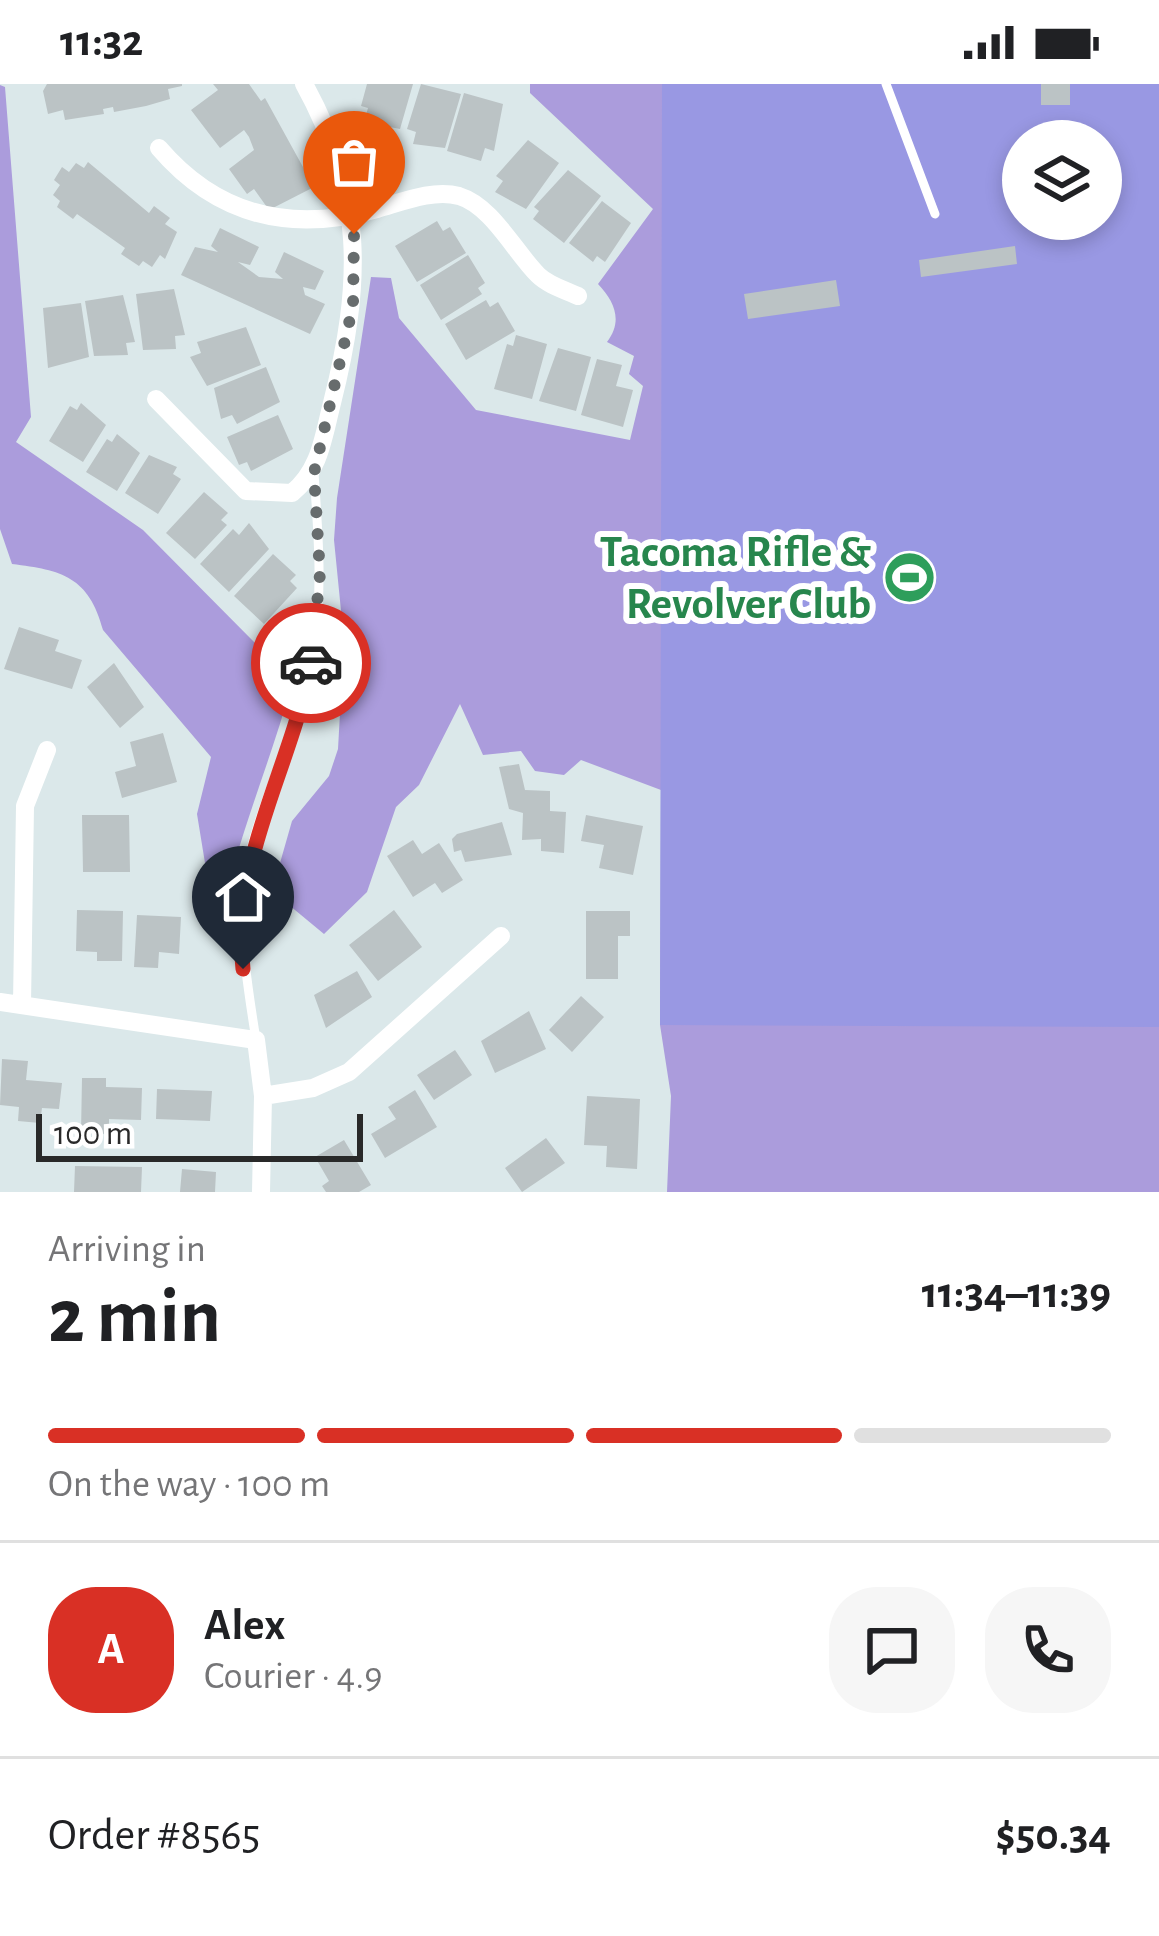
<!DOCTYPE html>
<html lang="en">
<head>
<meta charset="utf-8">
<style>
	:root { --surface:#fff; --page:#f6f6f6; --text:#202124; --muted:#757577; --line:#e0e0e0; --accent:#d93025 }
	body { margin:0; font-family:"Alegreya Sans",sans-serif; background:var(--page); color:var(--text); height:100vh; display:flex; flex-direction:column; font-size:45px; white-space:nowrap }
	* { box-sizing:border-box; margin:0 }
	p { font-size:39px; color:var(--muted) }
	.icon { flex:none; width:66px; height:66px; fill:none; stroke:currentColor; stroke-width:2; stroke-linecap:round; stroke-linejoin:round }
	.map { position:relative; height:1108px; overflow:hidden }
	.side { display:flex; flex-direction:column; background:var(--surface); flex:1 }
	.side>* { flex:none }
	.fabs { position:absolute; left:1002px; top:36px; display:grid; gap:24px }
	.fabs a { display:grid; place-items:center; width:120px; height:120px; border-radius:50%; background:var(--surface); box-shadow:0 6px 18px #0003; font-size:60px }
	.scale { position:absolute; left:36px; bottom:30px; width:327px; box-sizing:border-box; padding-left:12px; border:6px solid #292929; border-top:0; font-size:33px; line-height:42px; white-space:nowrap; color:#292929; -webkit-text-stroke:9px #fff; paint-order:stroke }
	.pin { position:absolute; display:grid; place-items:center; width:102px; height:102px; color:#fff; margin:-123px -51px; border-radius:50% 50% 50% 0; rotate:-45deg; box-shadow:0 0 12px #0007 }
	.pin .icon { rotate:45deg }
	.courier { position:absolute; display:grid; place-items:center; width:120px; height:120px; margin:-60px; border:9px solid #d93025; border-radius:50%; background:#fff; color:#222; box-shadow:0 3px 15px #0007 }
	.head em { font-style:normal; font-weight:600 }
	.head div { display:flex; flex-direction:column-reverse }
	.head { display:flex; align-items:center; justify-content:space-between; height:204px; padding:0 48px }
	h1 { font-size:78px; font-weight:600; line-height:90px }
	.bar { display:grid; grid-template-columns:repeat(4,1fr); gap:18px 12px; align-content:center; height:144px; padding:0 48px }
	.bar i { height:15px; border-radius:9px; background:var(--line) }
	.bar .current { background:var(--accent) }
	.bar p { grid-column:span 4 }
	.line { display:flex; align-items:center; gap:30px; padding:0 48px; border-top:3px solid var(--line) }
	.line div { flex:1 }
	.round { display:grid; place-items:center; flex:none; width:126px; height:126px; border-radius:48px; background:var(--page) }
	.status { display:flex; justify-content:space-between; align-items:center; height:84px; padding:0 60px; background:var(--surface); direction:ltr }
	.status svg { height:33px; fill:currentColor }
	.map>svg:first-child { display:block }
	.green { fill:#ab9cdc }
	.pitch { fill:#9998e3; fill-rule:evenodd }
	.building { fill:#bbc3c5 }
	.lines { fill:none; stroke-linecap:round; stroke-linejoin:round }
	.service { stroke:#fff; stroke-width:9 }
	.minor { stroke:#fff; stroke-width:18 }
	.done { stroke:#676c6d; stroke-width:12; stroke-dasharray:0 21.6 }
	.route { stroke:#d93025; stroke-width:15 }
	.labels { text-anchor:middle; dominant-baseline:central; stroke-width:12; stroke-linejoin:round; paint-order:stroke }
	.leisure-label { font-size:45px; font-weight:bold; fill:#27864d; stroke:#fff; text-anchor:end }
</style>
</head>
<body>
<div class="status"><b>11:32</b><svg viewBox="0 0 49 12"><path d="M0 12V9h3v3zM5 12V6h3v6zM10 12V3h3v9zM15 12V0h3v12zM26 1h20v11H26zM47 4h2v5h-2z"/></svg></div>
<div class="map">
<svg width="1159" height="1108" viewBox="0 0 1159 1108">
	<rect width="100%" height="100%" fill="#dbe8ea"/>
	<path class="green" d="M 530,0 L 791,0 L 698,173 L 1101,135 L 1101,57 L 1023,57 L 1004,0 L 1128,46 L 1159,280 L 1159,1108 L 667,1108 L 671,1012 L 660,941 L 661,706 L 581,676 L 564,691 L 535,687 L 521,667 L 483,671 L 460,620 L 419,701 L 396,723 L 367,808 L 324,850 L 272,807 L 292,737 L 329,692 L 338,665 L 344,557 L 334,456 L 337,414 L 371,193 L 391,194 L 399,234 L 476,326 L 630,356 L 643,302 L 629,290 L 634,272 L 607,258 C 623,237 615,218 598,200 L 653,125 L 530,9 Z
		M 0,1 L 5,3 L 31,333 L 16,358 L 143,446 L 264,568 L 307,520 C 297,612 259,693 234,781 L 205,779 L 197,730 L 211,673 L 103,546 C 89,493 62,486 12,480 L 0,445 Z"/>
	<path class="pitch" d="M 662,0 L 1159,0 L 1159,943 L 660,941 ZM 1023,57 L 1101,57 L 1101,135 L 1023,135 Z"/>
	<path class="building" d="M 47,0 L 182,0 L 182,2 L 168,5 L 170,15 L 146,22 L 114,28 L 113,23 L 103,25 L 104,30 L 65,36 L 63,26 L 48,30 L 43,7 Z
		M 213,0 L 249,0 L 261,17 L 265,14 L 314,103 L 269,126 L 254,105 L 247,110 L 229,85 L 254,66 L 249,53 L 244,46 L 220,64 L 191,26 L 218,6 Z
		M 367,0 L 413,0 L 400,45 L 364,38 L 368,24 L 361,22 Z
		M 421,0 L 461,10 L 445,64 L 413,60 L 416,48 L 407,45 Z
		M 1041,0 L 1070,0 L 1070,21 L 1041,21 Z
		M 464,9 L 503,20 L 494,67 L 485,64 L 481,77 L 447,67 Z
		M 528,56 L 559,79 L 526,125 L 495,108 L 503,97 L 496,92 Z
		M 88,78 L 149,129 L 154,122 L 170,134 L 165,140 L 177,148 L 165,175 L 160,171 L 152,183 L 143,177 L 139,182 L 121,170 L 125,164 L 77,130 L 73,135 L 57,123 L 60,117 L 53,111 L 60,101 L 54,96 L 62,83 L 69,88 L 76,79 L 84,84 Z
		M 568,86 L 601,112 L 564,159 L 533,135 L 539,127 L 534,123 Z
		M 602,117 L 631,139 L 605,178 L 597,172 L 593,178 L 569,159 Z
		M 437,137 L 443,147 L 450,143 L 466,169 L 417,198 L 395,162 Z
		M 220,144 L 259,163 L 250,181 L 238,178 L 259,193 L 283,195 L 275,188 L 284,168 L 324,187 L 315,206 L 303,203 L 305,211 L 325,220 L 310,250 L 181,191 L 195,163 L 218,168 L 211,162 Z
		M 1015,162 L 1017,180 L 921,193 L 919,176 Z
		M 468,171 L 485,199 L 478,204 L 482,210 L 441,236 L 420,201 Z
		M 836,196 L 840,222 L 748,235 L 744,210 Z
		M 174,205 L 185,251 L 175,252 L 176,265 L 143,266 L 136,210 Z
		M 123,211 L 135,258 L 126,259 L 128,271 L 94,272 L 85,217 Z
		M 486,216 L 490,223 L 498,218 L 515,247 L 466,276 L 445,240 Z
		M 81,219 L 89,273 L 48,284 L 43,224 Z
		M 246,243 L 261,281 L 207,302 L 190,273 L 201,269 L 197,258 Z
		M 516,251 L 547,260 L 532,315 L 494,305 L 507,260 L 513,262 Z
		M 558,264 L 591,273 L 576,327 L 539,317 Z
		M 597,275 L 622,281 L 616,302 L 633,306 L 623,343 L 581,331 Z
		M 266,283 L 280,318 L 237,340 L 232,331 L 221,335 L 214,304 Z
		M 81,319 L 106,341 L 83,378 L 49,357 L 70,322 L 77,326 Z
		M 278,331 L 293,365 L 251,387 L 247,378 L 239,381 L 227,353 Z
		M 117,350 L 140,369 L 117,407 L 86,388 L 107,355 L 112,358 Z
		M 149,371 L 177,383 L 173,390 L 181,395 L 158,430 L 125,409 Z
		M 204,408 L 228,429 L 221,436 L 227,441 L 195,475 L 166,449 Z
		M 249,439 L 269,465 L 229,508 L 200,480 L 233,445 L 239,451 Z
		M 273,470 L 296,491 L 290,497 L 297,504 L 264,540 L 234,512 Z
		M 19,543 L 59,556 L 55,567 L 82,576 L 72,605 L 4,585 Z
		M 114,579 L 144,623 L 120,644 L 87,603 Z
		M 163,649 L 177,698 L 122,714 L 115,688 L 136,682 L 130,658 Z
		M 519,680 L 525,706 L 550,707 L 550,727 L 566,728 L 564,769 L 541,767 L 541,755 L 522,756 L 523,729 L 509,725 L 499,683 Z
		M 82,731 L 129,731 L 130,788 L 83,788 Z
		M 586,731 L 643,742 L 633,791 L 599,784 L 604,761 L 581,757 Z
		M 502,738 L 512,771 L 465,778 L 461,766 L 454,768 L 452,755 L 457,750 Z
		M 413,756 L 422,770 L 439,759 L 463,796 L 442,809 L 435,799 L 413,813 L 387,772 Z
		M 77,826 L 123,827 L 122,877 L 97,877 L 97,868 L 76,867 Z
		M 394,826 L 422,863 L 378,897 L 349,861 Z
		M 586,827 L 630,827 L 630,852 L 618,852 L 618,895 L 586,895 Z
		M 137,831 L 181,833 L 179,870 L 159,868 L 158,884 L 134,883 Z
		M 357,887 L 372,913 L 326,944 L 314,911 Z
		M 581,912 L 604,933 L 572,968 L 549,946 Z
		M 529,927 L 546,965 L 495,989 L 481,957 Z
		M 455,966 L 472,991 L 434,1016 L 417,991 Z
		M 2,975 L 28,977 L 26,996 L 62,999 L 59,1025 L 42,1024 L 40,1039 L 18,1037 L 19,1023 L 0,1021 Z
		M 82,994 L 106,994 L 106,1003 L 142,1004 L 141,1036 L 109,1035 L 109,1050 L 81,1049 Z
		M 157,1005 L 212,1007 L 210,1037 L 156,1035 Z
		M 415,1006 L 437,1043 L 385,1074 L 371,1050 L 396,1035 L 388,1023 Z
		M 587,1012 L 640,1015 L 637,1085 L 606,1083 L 607,1062 L 584,1061 Z
		M 546,1054 L 565,1079 L 522,1108 L 505,1084 Z
		M 344,1056 L 371,1101 L 359,1108 L 326,1108 L 322,1102 L 329,1097 L 315,1073 Z
		M 75,1082 L 142,1083 L 141,1108 L 74,1108 Z
		M 182,1085 L 216,1088 L 215,1108 L 180,1108 Z"/>
	<g class="lines">
		<path class="service" d="M 886,0 L 935,130
			M 256,956 C 246,890 234,831 251,765 C 269,696 303,634 314,563 C 323,505 318,447 314,389"/>
		<path class="minor" d="M 159,64 C 218,133 292,149 377,125 C 402,118 433,105 459,112 C 492,122 514,167 538,191 C 548,201 565,206 578,212
			M 156,315 L 246,407 L 292,409 C 320,386 323,354 332,319 C 362,200 365,110 304,0
			M 0,918 L 256,956 L 263,1012 L 261,1108
			M 22,920 L 25,722 L 47,666
			M 263,1012 L 313,1004 L 349,988 L 501,852"/>
	</g>
	<g class="lines">
		<path class="done" d="M 311,579 L 320,490 L 314,389 L 353,222 L 354,150"/>
		<path class="route" d="M 243,885 C 231,774 291,685 311,579"/>
	</g>
	<defs>
		<symbol id="stadium-disc" viewBox="-11 -11 22 22"><circle r="9.5" fill="#2e9e5b" stroke="#fff"/><path d="M0-5a6.5 5 0 1 0 0 10a6.5 5 0 1 0 0-10ZM-3.5-1.8h7v3.6h-7Z" fill="#fff"/></symbol>
	</defs>
	<g fill-rule="evenodd">
		<use href="#stadium-disc" x="880" y="464" width="59" height="59"/>
	</g>
	<g class="labels">
		<g class="leisure-label">
			<text x="871" y="468">Tacoma Rifle &amp;<tspan x="871" dy="52">Revolver Club</tspan></text>
		</g>
	</g>
</svg>
<div class="fabs">
<a><svg class="icon" aria-label="layers" viewBox="0 0 24 24"><path d="M12 4l9 5-9 5-9-5zM3 14l9 5 9-5"/></svg></a>
</div>
<div class="scale">100 m</div>
<div class="pin" style="left:354px;top:150px;background:#ea580c"><svg class="icon" aria-label="bag" viewBox="0 0 24 24"><path d="M5 8h14l-1 12H6zM9 8a3 3 0 0 1 6 0"/></svg></div>
<div class="pin" style="left:243px;top:885px;background:#1f2937"><svg class="icon" aria-label="home" viewBox="0 0 24 24"><path d="M3 11l9-7 9 7M6 9v11h12V9"/></svg></div>
<div class="courier" style="left:311px;top:579px"><svg class="icon" aria-label="car" viewBox="0 0 24 24"><path d="M5 17H2v-5l4-1 3-4h7l3 4 3 1v5h-3M9 17h6M6 11h13"/><circle cx="7" cy="17" r="2"/><circle cx="17" cy="17" r="2"/></svg></div>
</div>
<section class="side">
<div class="head"><div><h1>2 min</h1><p>Arriving in</p></div><em>11:34–11:39</em></div>
<div class="bar"><i class="current"></i><i class="current"></i><i class="current"></i><i></i><p>On the way · 100 m</p></div>
<div class="line" style="height:216px"><b class="round" style="background:var(--accent);color:#fff">A</b><div><b>Alex</b><p>Courier · 4.9</p></div><a class="round"><svg class="icon" aria-label="chat" viewBox="0 0 24 24"><path d="M4 5h16v11H9l-5 4z"/></svg></a><a class="round"><svg class="icon" aria-label="phone" viewBox="0 0 24 24"><path d="M5 4h4l2 5-3 2q2 4 5 5l2-3 5 2v4C11 20 4 13 5 4z"/></svg></a></div>
<div class="line" style="height:156px"><div>Order #8565</div><b>$50.34</b></div>
</section>
</body>
</html>
